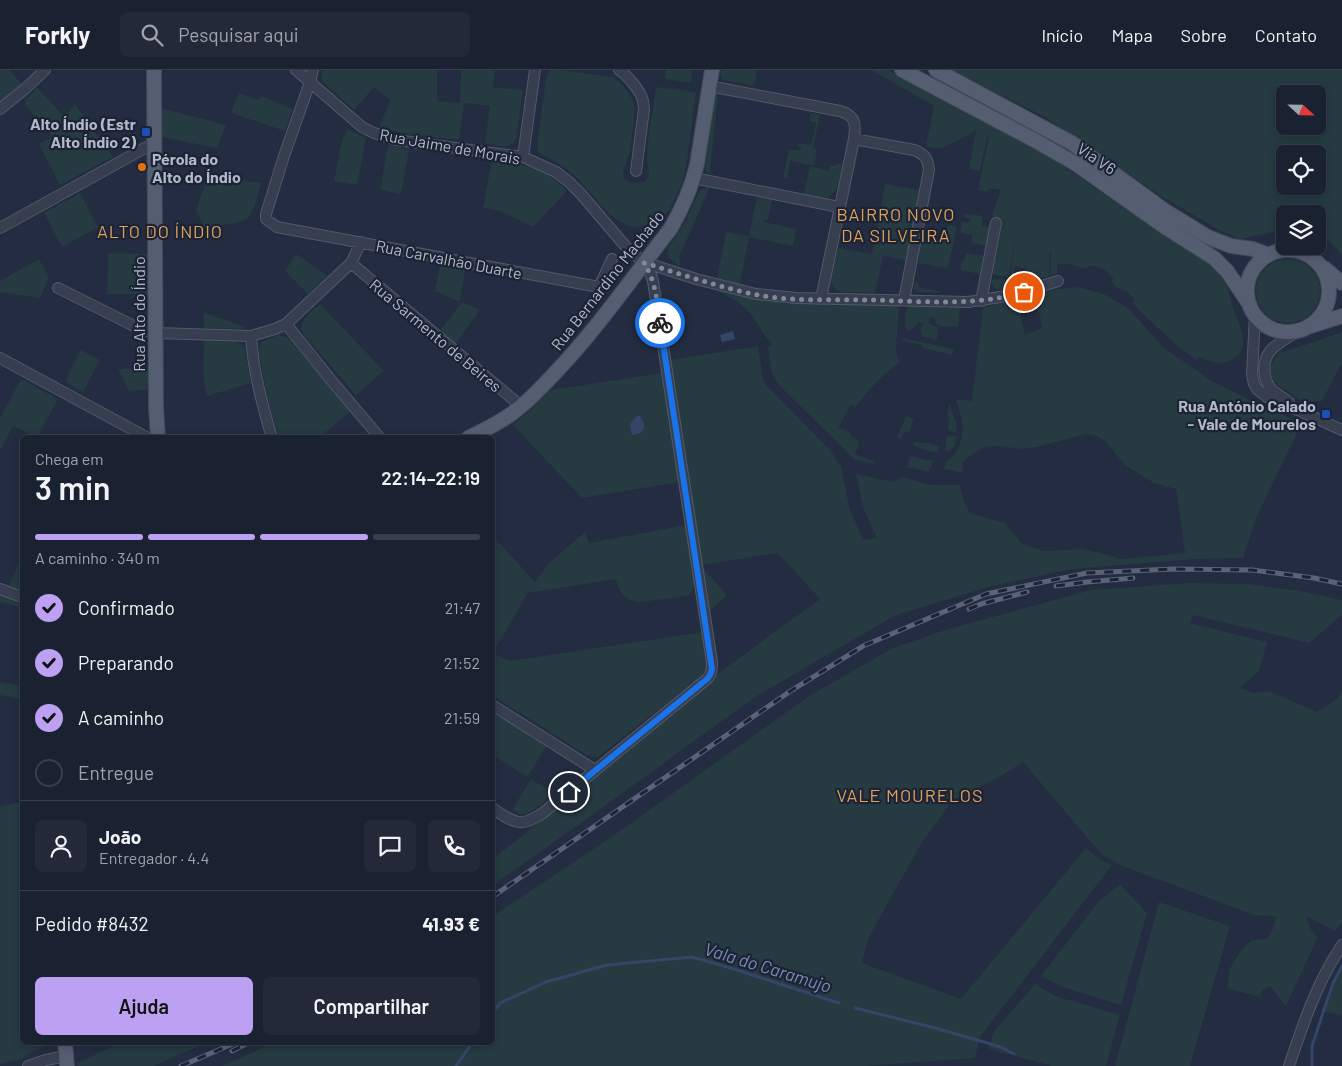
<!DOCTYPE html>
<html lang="pt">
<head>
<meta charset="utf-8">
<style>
	:root { --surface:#1a2130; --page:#232938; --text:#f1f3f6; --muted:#9fa3ab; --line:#383e4c; --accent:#bca0f2 }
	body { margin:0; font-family:Barlow,sans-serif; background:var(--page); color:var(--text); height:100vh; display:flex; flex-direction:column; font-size:19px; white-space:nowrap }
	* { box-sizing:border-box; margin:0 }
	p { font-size:16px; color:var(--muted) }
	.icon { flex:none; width:28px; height:28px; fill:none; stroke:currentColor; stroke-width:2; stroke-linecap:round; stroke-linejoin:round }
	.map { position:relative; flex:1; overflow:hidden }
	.panel { position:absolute; left:20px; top:365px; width:475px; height:610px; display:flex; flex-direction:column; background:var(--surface); border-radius:8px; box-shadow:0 2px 8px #0003,0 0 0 1px var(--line) }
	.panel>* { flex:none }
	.needle { width:32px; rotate:112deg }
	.buttons { position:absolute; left:1276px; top:15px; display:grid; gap:10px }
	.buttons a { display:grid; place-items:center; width:50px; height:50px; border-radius:8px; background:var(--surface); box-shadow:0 2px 8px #0003,0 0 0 1px var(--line); font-size:25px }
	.pin { position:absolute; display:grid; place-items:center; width:42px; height:42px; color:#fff; margin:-21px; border:2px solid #fff; border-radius:50%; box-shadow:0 1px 5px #0007 }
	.courier { position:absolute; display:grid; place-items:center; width:50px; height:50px; margin:-25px; border:4px solid #1a73e8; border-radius:50%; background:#fff; color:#222; box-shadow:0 1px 6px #0007 }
	.summary em { font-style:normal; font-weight:600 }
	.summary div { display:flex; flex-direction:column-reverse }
	.summary { display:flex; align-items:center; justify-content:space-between; height:85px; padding:0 15px }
	h1 { font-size:32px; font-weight:600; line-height:38px }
	.bar { display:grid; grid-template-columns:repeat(4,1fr); gap:8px 5px; align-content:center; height:60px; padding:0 15px }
	.bar i { height:6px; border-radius:4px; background:var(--line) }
	.bar .on { background:var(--accent) }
	.bar p { grid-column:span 4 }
	.line { display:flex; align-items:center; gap:12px; padding:0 15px; border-top:1px solid var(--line) }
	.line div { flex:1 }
	.round { display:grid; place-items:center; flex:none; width:52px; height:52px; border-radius:8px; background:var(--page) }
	ol { padding:0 15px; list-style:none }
	li { display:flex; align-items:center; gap:15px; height:55px }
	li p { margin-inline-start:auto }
	li .icon { padding:5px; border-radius:50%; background:var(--accent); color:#111; stroke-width:4 }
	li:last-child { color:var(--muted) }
	li i { width:28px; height:28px; border:2px solid var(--line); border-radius:50% }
	.button { display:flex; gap:10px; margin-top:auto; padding:10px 15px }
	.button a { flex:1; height:58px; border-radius:8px; background:var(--accent); color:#111; font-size:20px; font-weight:600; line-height:58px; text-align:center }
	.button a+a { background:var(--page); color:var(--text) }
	header { display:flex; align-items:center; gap:30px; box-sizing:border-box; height:70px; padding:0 25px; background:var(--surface); border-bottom:1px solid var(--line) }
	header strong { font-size:24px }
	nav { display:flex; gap:28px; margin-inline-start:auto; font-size:18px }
	.search { width:350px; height:45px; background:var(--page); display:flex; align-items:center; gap:12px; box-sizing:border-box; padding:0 18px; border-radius:8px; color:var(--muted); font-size:19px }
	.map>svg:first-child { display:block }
	.green { fill:#253a41; fill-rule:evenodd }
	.water { fill:#354568 }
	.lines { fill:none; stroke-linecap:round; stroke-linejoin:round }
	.stream { stroke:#354568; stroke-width:3 }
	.minor-casing { stroke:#52596a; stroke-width:12 }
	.major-casing { stroke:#404759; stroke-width:16 }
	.minor { stroke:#373e50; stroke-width:10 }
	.major { stroke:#555d70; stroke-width:14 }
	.rail-casing { stroke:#596277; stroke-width:5 }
	.rail { stroke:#1c2335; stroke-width:3; stroke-dasharray:9; stroke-linecap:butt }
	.done { stroke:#81889a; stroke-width:5; stroke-dasharray:0 9 }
	.route { stroke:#1a73e8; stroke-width:6 }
	.transit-dot { fill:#1a4fb4; stroke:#1c2335; stroke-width:2 }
	.food-dot { fill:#e8710a; stroke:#1c2335; stroke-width:2 }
	.labels { text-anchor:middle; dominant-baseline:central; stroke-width:4.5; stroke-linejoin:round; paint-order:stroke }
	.poi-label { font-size:16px; font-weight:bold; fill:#b3b9ca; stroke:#1c2335; text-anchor:end }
	.street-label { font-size:16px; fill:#b3b9ca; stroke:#1c2335 }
	.neighbourhood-label { font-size:18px; letter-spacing:1px; fill:#dca25d; stroke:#1c2335 }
	.water-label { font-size:18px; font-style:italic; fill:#798cb4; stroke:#1c2335 }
</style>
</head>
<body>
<header>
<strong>Forkly</strong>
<div class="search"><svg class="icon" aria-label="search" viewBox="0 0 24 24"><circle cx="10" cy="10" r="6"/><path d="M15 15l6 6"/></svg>Pesquisar aqui</div>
<nav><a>Início</a><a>Mapa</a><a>Sobre</a><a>Contato</a></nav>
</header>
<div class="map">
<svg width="1342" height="996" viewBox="0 0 1342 996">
	<rect width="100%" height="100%" fill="#232c40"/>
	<path class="green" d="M 0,0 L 9,0 L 23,15 L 0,34 Z
		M 323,0 L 437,0 L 437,31 L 460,33 L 461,0 L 495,0 L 493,17 L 523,20 L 516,69 C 510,81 496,75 485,73 L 490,36 L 464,33 L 459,70 L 401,63 L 379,57 L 391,29 L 389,29 L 374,17 L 354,40 L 323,12 L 321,8 Z
		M 551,0 L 560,0 L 613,7 C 619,11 633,26 634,34 C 636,42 631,74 629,84 C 627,94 620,99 625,109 C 632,115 644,116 648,106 C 651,99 646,94 647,87 C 648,63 653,40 656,17 L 696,22 L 687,91 L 683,111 L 670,139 L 662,148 L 651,154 L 637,157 L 626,155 L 617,150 L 608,143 L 577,108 L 564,97 L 538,82 L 537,75 L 546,9 L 547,4 Z
		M 666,0 L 692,0 L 691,13 L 665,9 Z
		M 721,0 L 757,0 L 754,16 L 724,10 L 721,8 Z
		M 871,0 L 888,0 L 1053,89 L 1183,178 L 1201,188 L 1215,199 L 1226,214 C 1230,223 1231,232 1234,240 C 1240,258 1254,280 1229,291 C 1219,295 1209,292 1200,287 L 1196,289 C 1182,281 1170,269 1158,258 C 1150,250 1139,242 1133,232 L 1135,230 L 1127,221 C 1120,220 1116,218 1112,212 L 1113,208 C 1108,202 1101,196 1093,196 C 1085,196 1092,198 1085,198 C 1074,197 1070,192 1057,195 L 1057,203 L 1050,206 L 1051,182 L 1050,181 L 1049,206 L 1022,216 L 1025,198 L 1015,196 L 1013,208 L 1010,207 L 1017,160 L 1009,207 L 992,205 L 1003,152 L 992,146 L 1001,120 L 989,118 L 988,122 L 978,120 L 989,67 L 987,66 L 980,101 L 969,99 L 976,60 L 975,59 L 974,62 L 940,79 L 926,76 L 934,36 Z
		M 951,0 L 1342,0 L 1342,186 L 1335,176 L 1318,163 L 1318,144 L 1285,144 L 1285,160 L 1240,169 L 1217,159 L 1161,126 L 1045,47 ZM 1285,24 L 1318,24 L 1318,56 L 1285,56 ZM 1285,84 L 1318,84 L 1318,116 L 1285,116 Z
		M 37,18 L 65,47 L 75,34 L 113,87 L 60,115 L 39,74 L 52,67 L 25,34 L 27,29 Z
		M 718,22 L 721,23 L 719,24 L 718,27 L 710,101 L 712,104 L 706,102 L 705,98 L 715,26 L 715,23 Z
		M 239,23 L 258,30 L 261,26 L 293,39 L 285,61 L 231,43 Z
		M 161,38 L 226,55 L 217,78 L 161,67 Z
		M 810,43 L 820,45 L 813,79 L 817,80 L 814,96 L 790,91 L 787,109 L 783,108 L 789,79 L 800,81 L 801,78 L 798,77 L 799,73 L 811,75 L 816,53 L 809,51 Z
		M 348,59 L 366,68 L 357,115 L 334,111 L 342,70 Z
		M 388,75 L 409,80 L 401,124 L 380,120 Z
		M 492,90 C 522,94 546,98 567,121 L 533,157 L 501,141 L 483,138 Z
		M 842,93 C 840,105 840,122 827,128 L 804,124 L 810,96 L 829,101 L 830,95 L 835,96 L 836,94 Z
		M 208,105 L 261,113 C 258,123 254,146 244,150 C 236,154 225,154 216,156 L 215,158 L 216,163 L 209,165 L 196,141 Z
		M 885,114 L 919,120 L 906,190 L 883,186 L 875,223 L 841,222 C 835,220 833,217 831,211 L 838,178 L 872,184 Z
		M 707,117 L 710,117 L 679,187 L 681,197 L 668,187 L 667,183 L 669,177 L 686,150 L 698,124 L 700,120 Z
		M 80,123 L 98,157 L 62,177 L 44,143 Z
		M 757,127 L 772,130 L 768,150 L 764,149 L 764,152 L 796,159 L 793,176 L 749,167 L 740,214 L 717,208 L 726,162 L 749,166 Z
		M 965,143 L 983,146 L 982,156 L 990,158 L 986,176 L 971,173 L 974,155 L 972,165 L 960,163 L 962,152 L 969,153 L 970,149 L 964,147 Z
		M 947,155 L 957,157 L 948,198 L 918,193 L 922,169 L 943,173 L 945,167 L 948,168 L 949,162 L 946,161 Z
		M 108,183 L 148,184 L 148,224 L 107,224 Z
		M 966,183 L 983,186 L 980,204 L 960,200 L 962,190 L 964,190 Z
		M 296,184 L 327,205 L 308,224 L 285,201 Z
		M1256 221a32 32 0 1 1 64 0a32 32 0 1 1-64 0Z
		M 39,189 L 49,207 L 40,228 L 0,222 L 0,211 Z
		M 440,195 L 465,200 L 460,232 L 435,221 Z
		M 999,209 L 1012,211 L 1011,219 L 1003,220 L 994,218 L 992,214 L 991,210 Z
		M 914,212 L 919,213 L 918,217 L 939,221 L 939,223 L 917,222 L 914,219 Z
		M 1077,217 L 1104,224 L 1129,239 L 1163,277 L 1210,310 L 1250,330 L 1302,353 L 1256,448 L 1243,488 L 1196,489 L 1072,499 L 992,516 L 896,545 L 755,627 L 584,751 L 493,815 L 493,789 L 643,669 C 650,656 666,650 678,641 L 677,640 L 701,620 C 709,617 713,608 720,602 L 820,529 L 778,483 L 701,495 L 670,290 L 758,276 L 763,309 L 763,311 L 766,316 L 770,319 L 831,381 L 839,394 L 841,395 L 849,437 L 863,470 L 877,468 L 864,441 L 856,404 L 893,412 L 902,407 L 931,415 L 960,415 L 964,432 L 970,443 L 1005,453 L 1022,474 L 1044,481 L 1081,479 L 1101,483 L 1121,489 L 1185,483 L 1176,419 L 1154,413 L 1125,395 L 1105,371 L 1097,366 L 1086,364 L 1037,377 L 1022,379 L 999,376 L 984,377 L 974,383 L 963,392 L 962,403 L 944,399 L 946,391 C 960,384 964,365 962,351 C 961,344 958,337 956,330 L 957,329 L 972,331 L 983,237 L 1017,230 L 1025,265 L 1042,258 L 1040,245 L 1029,226 L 1051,220 Z
		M 720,220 L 765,231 L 836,235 L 897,235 L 899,236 L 896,280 L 897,286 L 900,293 C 882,304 869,320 855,337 L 851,334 L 838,358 C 844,360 851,359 852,367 L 858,370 L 859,373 L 855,384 L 875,392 L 874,394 L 855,390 L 779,315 C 770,304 770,291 768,278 L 772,274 L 765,266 L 752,245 L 738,232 L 719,222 Z
		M 462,232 L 480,240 L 455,274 L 440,261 Z
		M 320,234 L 384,301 L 356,325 L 304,265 C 296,251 310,243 320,234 Z
		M 908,236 L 960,238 L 958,257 L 940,256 L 935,254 L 936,250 L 932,247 L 929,248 L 929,253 L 938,258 L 937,269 L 935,270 C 923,266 917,267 923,253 L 919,252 L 913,259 L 907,261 C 904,254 904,242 908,236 Z
		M 203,242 L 243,256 L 244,258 L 240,259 L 204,258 Z
		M 1342,262 L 1342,292 L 1322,331 L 1302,331 L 1273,312 L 1270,299 L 1278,283 L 1308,274 Z
		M 278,265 L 286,267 L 290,270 L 350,342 L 321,366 L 315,368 L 280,367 C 269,340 264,311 259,281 L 259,277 L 261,272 Z
		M 903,268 L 954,279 L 952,285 L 923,278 L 921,275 L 903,271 Z
		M 204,270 L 236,272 L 244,276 L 251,313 L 207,326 L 203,304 Z
		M 81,280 L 100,290 L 83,322 L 65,312 Z
		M 148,297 L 148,320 L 129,321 L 118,299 Z
		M 662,303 L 679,412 L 582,428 L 513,355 L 537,334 L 551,320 Z
		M 21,309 L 58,329 L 37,367 L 13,356 L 0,381 L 0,348 Z
		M 949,333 L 956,352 L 957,362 L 948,361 L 949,347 L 947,347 Z
		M 906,346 L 914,349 L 909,363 L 904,362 L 901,370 L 897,368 Z
		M 947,365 L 956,366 C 956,373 954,383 945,381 Z
		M 913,372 L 931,373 L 931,375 L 939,376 L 938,381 L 936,382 C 929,381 917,379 913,374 Z
		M 910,386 L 933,391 L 932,397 L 930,396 L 929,402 L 907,397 Z
		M 686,455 L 695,512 C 694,519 693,522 687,526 L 641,532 C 626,532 619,523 616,509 L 528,523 L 493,583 L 493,466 L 535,512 L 549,493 L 585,462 L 589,473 Z
		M 22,486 L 22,521 L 9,515 Z
		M 702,497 L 727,525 L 711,540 L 708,538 Z
		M 1190,513 L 1249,514 L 1300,521 L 1342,530 L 1342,545 L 1337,549 L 1309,573 L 1193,545 L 1190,553 L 1267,572 L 1259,601 L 1240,618 L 1253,623 L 1269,621 L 1317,642 L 1338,628 L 1342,621 L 1342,852 L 1335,861 L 1306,846 C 1308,854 1311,862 1318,867 L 1286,936 L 1270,916 L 1262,920 L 1260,927 L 1227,918 L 1230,898 L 1241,880 L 1252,870 L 1266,869 L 1273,859 L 1276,846 L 1254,845 L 1120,795 L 1102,785 L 1023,692 L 1006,703 L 952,731 L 921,774 L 869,867 L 862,893 L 961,929 L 1086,778 L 1101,790 L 1112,795 L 980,967 L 975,988 L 865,996 L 222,996 L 274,973 L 492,972 L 493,846 L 610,768 L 809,626 L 893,578 L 945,560 L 1091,520 Z
		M 0,523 C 8,526 16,529 20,537 L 0,532 Z
		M 703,562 L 708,601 L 598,687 L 593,687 L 587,685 L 493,626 L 493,583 L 510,591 Z
		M 0,612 L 22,616 L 22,629 L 0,625 Z
		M 492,643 L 547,676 L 527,707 L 493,685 Z
		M 531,709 L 547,719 L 553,725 C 546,730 532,744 524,744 C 520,744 516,742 512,740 Z
		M 22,732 L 22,972 L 49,973 L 45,976 L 30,983 L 22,989 L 0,994 L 0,736 Z
		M 1120,814 L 1147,843 L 1121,935 L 1062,917 L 1041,906 L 1098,832 Z
		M 1159,832 L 1230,856 L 1190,996 L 1115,996 Z
		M 1342,898 L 1342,945 L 1321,941 L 1335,908 Z
		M 1035,914 L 1055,926 L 1120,945 L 1106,996 L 1052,996 L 989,979 L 993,963 Z
		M 115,973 L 116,972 L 206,973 L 154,996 L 78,996 L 77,993 L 112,977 Z"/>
	<path class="water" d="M 733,261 L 735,269 L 722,272 L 720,265 Z
		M 638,346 L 640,346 C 648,358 645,363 632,365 L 630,354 L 636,347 Z"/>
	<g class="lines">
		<path class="stream" d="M 855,938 L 935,958 L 1001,977 L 1014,984
			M 492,944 L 500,933 L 546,912 L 607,895 L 692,887 L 734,899 L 839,933
			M 456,996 L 473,972
			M 1312,996 L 1312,976 L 1333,913 L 1342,896"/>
		<defs>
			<path id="minor" d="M 296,0 L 362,57 L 374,63 L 396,70 L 523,87 L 556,102 L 569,112 L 581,124 L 627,178 L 644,193 L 650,202 L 653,211 L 712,592 C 712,599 712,604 707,609 L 543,743 C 519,759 514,752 492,738
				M 313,0 L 310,12 L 284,86 L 266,144 L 266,149 L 277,157 L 599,217 L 612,189
				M 619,0 C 627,5 641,21 643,31 C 643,32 644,39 644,39 L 636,101
				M 709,16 L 840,41 C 856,46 856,54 854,69 L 821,229
				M 0,39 L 26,18 L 45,0
				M 854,69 L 914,80 C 925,84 928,89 929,100 L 904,230
				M 523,87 L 535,0
				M 694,108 L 839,137
				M 0,158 L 154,73
				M 351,193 L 521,336
				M 644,193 L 656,196 L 696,209 L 756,224 L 797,228 L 968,232 L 1013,225 L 1058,211
				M 58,218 L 142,260 L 156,263 L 251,266 L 275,259 L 286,254 L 351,193 L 361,172
				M 982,231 L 982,226 L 996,153
				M 1255,245 L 1252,304 L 1254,314 L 1257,319 L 1267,327 L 1309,345 L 1342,360
				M 286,254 L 331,310 L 380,368
				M 251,266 C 253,300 262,334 272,368
				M 0,288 L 148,368
				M 1289,332 C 1284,328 1278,325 1273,321 C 1262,310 1261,289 1273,278 C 1280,272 1290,266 1298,261
				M 0,519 L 22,527
				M 492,635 L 595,700
				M 28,996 L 46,990 L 66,986
				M 1289,996 C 1303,954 1317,912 1342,875"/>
			<path id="major" d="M 154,0 L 156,337 L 158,368
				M 902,0 L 1036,71 L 1076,94 L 1165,157 L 1214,188 L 1227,201 L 1250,235
				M 936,0 L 1072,73 L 1164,140 L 1208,167 L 1231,176 L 1253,179 L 1269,185
				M1247 221a41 41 0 1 1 82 0a41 41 0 1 1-82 0Z
				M 1324,198 L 1342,213
				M 1311,256 L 1342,246
				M 468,368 C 480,362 491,357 502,350 C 522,338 538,321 554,304 C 597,259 633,207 671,158 C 683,137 692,117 697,94 L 712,0
				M 65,972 L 67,996"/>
		</defs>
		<use href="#minor" class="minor-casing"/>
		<use href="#major" class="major-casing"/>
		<use href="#minor" class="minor"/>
		<use href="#major" class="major"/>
		<defs>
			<path id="rail" d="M 1056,516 L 1087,512 L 1133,508
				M 969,539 L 981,534 L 1027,522
				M 492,827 L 792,620 L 863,576 L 986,524 L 1087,503 L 1173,499 L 1252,500 L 1314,508 L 1342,514
				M 232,981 L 250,972
				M 181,996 L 237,972"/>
		</defs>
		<use href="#rail" class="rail-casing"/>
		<use href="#rail" class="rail"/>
	</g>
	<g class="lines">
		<path class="done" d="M 660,253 C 657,233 656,211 644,193 C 657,196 668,201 680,204 C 706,212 732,220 758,225 C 794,232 832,229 869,230 C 921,231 974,237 1024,222"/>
		<path class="route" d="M 569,722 L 707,609 L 710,605 L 712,599 L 660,253"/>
	</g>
	<g class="transit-dot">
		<rect x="141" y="57" width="10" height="10" rx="2.5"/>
		<rect x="1321" y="339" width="10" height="10" rx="2.5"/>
	</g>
	<circle class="food-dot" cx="142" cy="97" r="5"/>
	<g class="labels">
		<g class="poi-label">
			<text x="136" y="53">Alto Índio (Estr<tspan x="136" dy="18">Alto Índio 2)</tspan></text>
			<text x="152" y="88" text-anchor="start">Pérola do<tspan x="152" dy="18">Alto do Índio</tspan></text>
			<text x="1316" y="335">Rua António Calado<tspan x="1316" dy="18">- Vale de Mourelos</tspan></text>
		</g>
		<g class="street-label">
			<text transform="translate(450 76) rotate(10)">Rua Jaime de Morais</text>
			<text transform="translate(1097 88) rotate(34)">Via V6</text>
			<text transform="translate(449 189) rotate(11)">Rua Carvalhão Duarte</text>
			<text transform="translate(607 210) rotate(-52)">Rua Bernardino Machado</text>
			<text transform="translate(138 244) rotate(-90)">Rua Alto do Índio</text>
			<text transform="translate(436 265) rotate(40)">Rua Sarmento de Beires</text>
		</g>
		<g class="neighbourhood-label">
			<text x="896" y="144">BAIRRO NOVO<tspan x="896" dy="21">DA SILVEIRA</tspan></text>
			<text x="160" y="161">ALTO DO ÍNDIO</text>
			<text x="910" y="725">VALE MOURELOS</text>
		</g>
		<g class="water-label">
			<text transform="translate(768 897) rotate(17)">Vala do Caramujo</text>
		</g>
	</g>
</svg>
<div class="buttons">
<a><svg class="needle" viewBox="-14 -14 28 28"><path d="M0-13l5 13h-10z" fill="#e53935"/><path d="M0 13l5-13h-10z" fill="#9fa3ab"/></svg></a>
<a><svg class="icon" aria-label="locate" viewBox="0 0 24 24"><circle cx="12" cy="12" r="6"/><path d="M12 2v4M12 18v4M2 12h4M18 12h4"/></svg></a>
<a><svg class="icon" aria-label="layers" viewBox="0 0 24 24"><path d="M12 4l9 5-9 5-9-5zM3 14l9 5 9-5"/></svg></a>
</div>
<div class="pin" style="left:1024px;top:222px;background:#ea580c"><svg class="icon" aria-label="bag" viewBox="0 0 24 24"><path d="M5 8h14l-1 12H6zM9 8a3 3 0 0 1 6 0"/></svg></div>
<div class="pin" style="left:569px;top:722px;background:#1f2937"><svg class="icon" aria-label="home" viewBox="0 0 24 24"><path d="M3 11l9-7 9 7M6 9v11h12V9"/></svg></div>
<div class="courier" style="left:660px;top:253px"><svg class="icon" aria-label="bike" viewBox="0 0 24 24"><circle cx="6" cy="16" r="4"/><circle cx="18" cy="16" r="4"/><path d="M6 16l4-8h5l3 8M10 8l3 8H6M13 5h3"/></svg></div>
<section class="panel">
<div class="summary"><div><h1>3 min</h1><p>Chega em</p></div><em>22:14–22:19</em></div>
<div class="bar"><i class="on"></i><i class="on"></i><i class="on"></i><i></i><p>A caminho · 340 m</p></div>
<ol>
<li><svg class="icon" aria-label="check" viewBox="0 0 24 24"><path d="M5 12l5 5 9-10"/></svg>Confirmado<p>21:47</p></li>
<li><svg class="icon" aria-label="check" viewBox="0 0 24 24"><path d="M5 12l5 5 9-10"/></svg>Preparando<p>21:52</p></li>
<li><svg class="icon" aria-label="check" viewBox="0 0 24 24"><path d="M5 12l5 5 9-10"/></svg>A caminho<p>21:59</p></li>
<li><i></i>Entregue</li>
</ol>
<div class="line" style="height:90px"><a class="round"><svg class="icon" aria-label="person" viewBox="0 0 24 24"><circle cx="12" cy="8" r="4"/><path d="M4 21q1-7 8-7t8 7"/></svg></a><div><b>João</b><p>Entregador · 4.4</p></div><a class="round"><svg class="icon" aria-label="chat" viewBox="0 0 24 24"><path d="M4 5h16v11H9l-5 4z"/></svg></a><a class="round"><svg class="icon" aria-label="phone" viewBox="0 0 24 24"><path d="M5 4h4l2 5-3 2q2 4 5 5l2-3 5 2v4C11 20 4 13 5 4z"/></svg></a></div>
<div class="line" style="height:65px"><div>Pedido #8432</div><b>41.93 €</b></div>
<div class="button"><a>Ajuda</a><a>Compartilhar</a></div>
</section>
</div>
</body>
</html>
